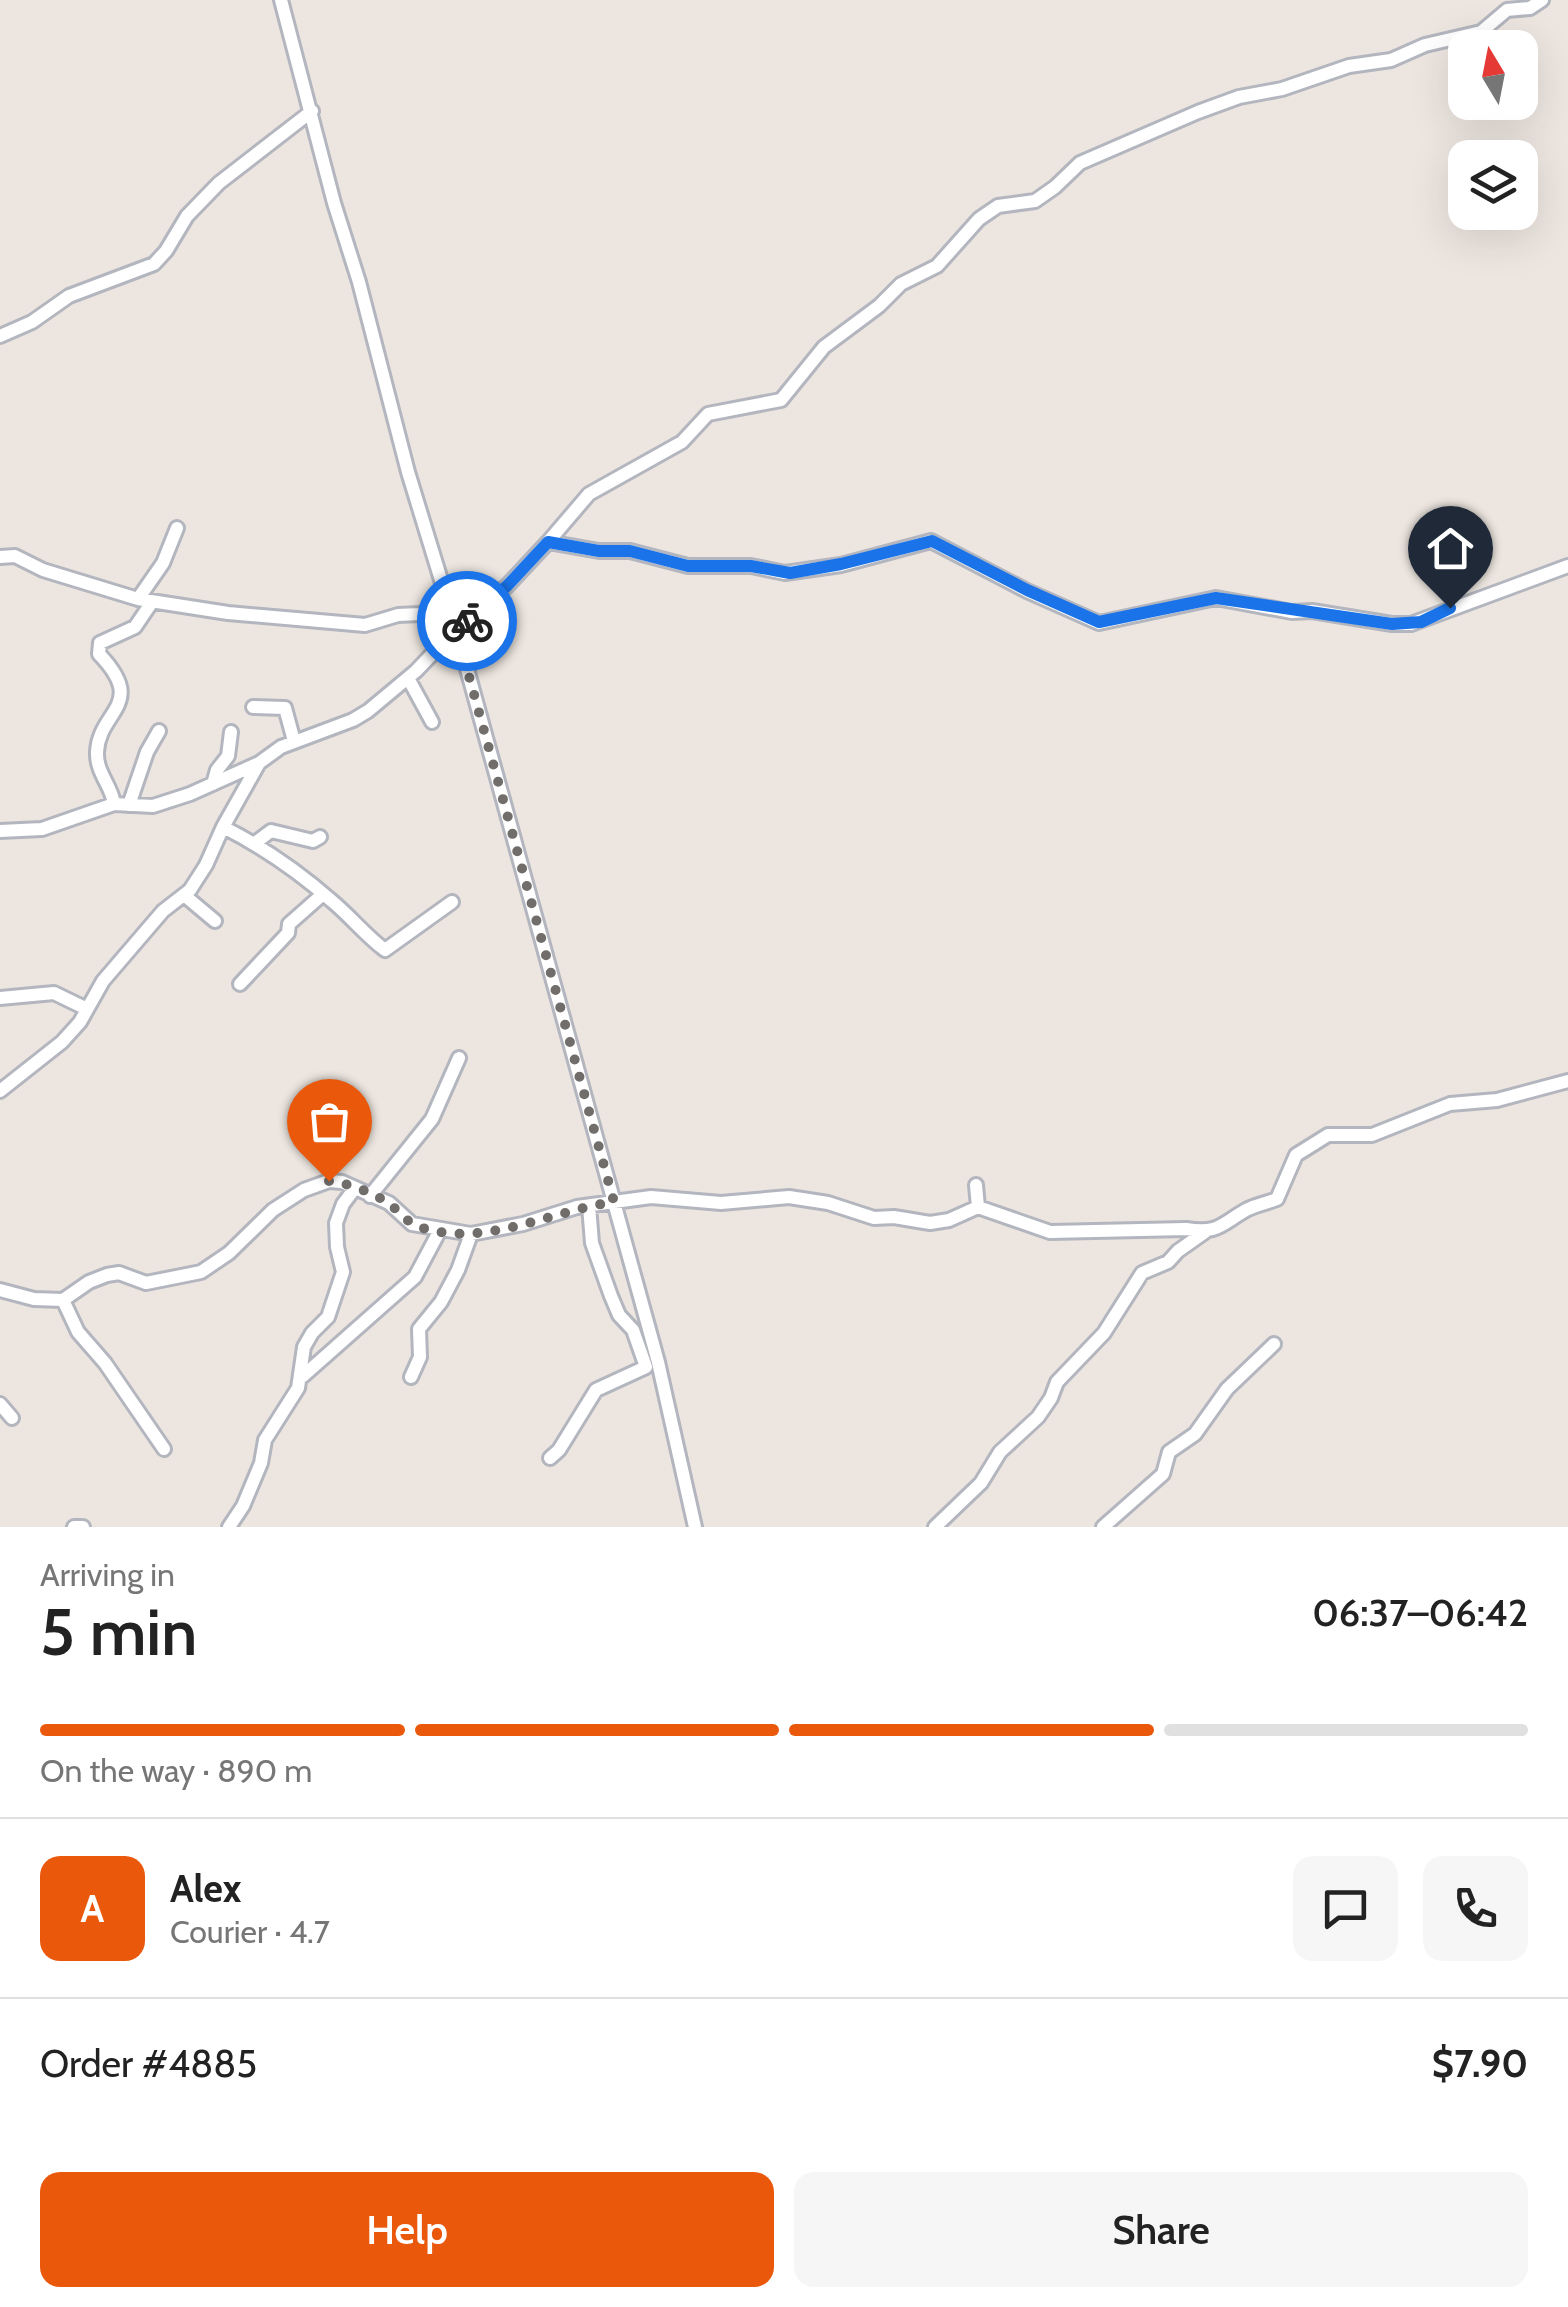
<!DOCTYPE html>
<html lang="en">
<head>
<meta charset="utf-8">
<style>
	:root { --surface:#fff; --page:#f6f6f6; --text:#222; --muted:#767676; --line:#e0e0e0; --accent:#ea580c }
	body { margin:0; font-family:Cabin,sans-serif; background:var(--page); color:var(--text); height:100vh; display:flex; flex-direction:column; font-size:38px; white-space:nowrap }
	* { box-sizing:border-box; margin:0 }
	p { font-size:32px; color:var(--muted) }
	.icon { flex:none; width:55px; height:55px; fill:none; stroke:currentColor; stroke-width:2; stroke-linecap:round; stroke-linejoin:round }
	.map { position:relative; height:1527px; overflow:hidden }
	.side { display:flex; flex-direction:column; background:var(--surface); flex:1 }
	.side>* { flex:none }
	.needle { width:65px; rotate:350deg }
	.buttons { position:absolute; left:1448px; top:30px; display:grid; gap:20px }
	.buttons a { display:grid; place-items:center; width:90px; height:90px; border-radius:20px; background:var(--surface); box-shadow:0 10px 40px #0002; font-size:50px }
	.pin { position:absolute; display:grid; place-items:center; width:85px; height:85px; color:#fff; margin:-102px -42px; border-radius:50% 50% 50% 0; rotate:-45deg; box-shadow:0 0 10px #0007 }
	.pin .icon { rotate:45deg }
	.courier { position:absolute; display:grid; place-items:center; width:100px; height:100px; margin:-50px; border:8px solid #1a73e8; border-radius:50%; background:#fff; color:#222; box-shadow:0 2px 12px #0007 }
	.headline em { font-style:normal; font-weight:600 }
	.headline div { display:flex; flex-direction:column-reverse }
	.headline { display:flex; align-items:center; justify-content:space-between; height:170px; padding:0 40px }
	h1 { font-size:65px; font-weight:600; line-height:75px }
	.bar { display:grid; grid-template-columns:repeat(4,1fr); gap:15px 10px; align-content:center; height:120px; padding:0 40px }
	.bar i { height:12px; border-radius:8px; background:var(--line) }
	.bar .active { background:var(--accent) }
	.bar p { grid-column:span 4 }
	.line { display:flex; align-items:center; gap:25px; padding:0 40px; border-top:2px solid var(--line) }
	.line div { flex:1 }
	.round { display:grid; place-items:center; flex:none; width:105px; height:105px; border-radius:20px; background:var(--page) }
	.button { display:flex; gap:20px; margin-top:auto; padding:20px 40px }
	.button a { flex:1; height:115px; border-radius:20px; background:var(--accent); color:#fff; font-size:40px; font-weight:600; line-height:115px; text-align:center }
	.button a+a { background:var(--page); color:var(--text) }
	.map>svg:first-child { display:block }
	.lines { fill:none; stroke-linecap:round; stroke-linejoin:round }
	.minor-casing { stroke:#b3b6be; stroke-width:18 }
	.minor { stroke:#fff; stroke-width:12 }
	.done { stroke:#706d6b; stroke-width:10; stroke-dasharray:0 18 }
	.route { stroke:#1a73e8; stroke-width:12 }
</style>
</head>
<body>
<div class="map">
<svg width="1568" height="1527" viewBox="0 0 1568 1527">
	<rect width="100%" height="100%" fill="#ede6e0"/>
	<g class="lines">
		<defs>
			<path id="minor" d="M 281,0 L 334,203 L 359,282 L 408,472 L 456,629 L 658,1362 L 695,1527
				M 0,336 L 32,322 L 69,296 L 154,264 L 166,251 L 187,216 L 219,183 L 312,111
				M 548,542 L 589,494 L 682,442 L 708,414 L 781,400 L 824,347 L 879,306 L 901,284 L 937,266 L 979,219 L 998,206 L 1035,201 L 1055,187 L 1080,163 L 1198,112 L 1239,97 L 1282,89 L 1349,66 L 1391,60 L 1425,45 L 1481,32 L 1507,10 L 1530,8 L 1542,0
				M 0,557 L 15,556 L 43,570 L 138,599 L 228,613 L 365,625 L 398,615 L 420,614 L 449,607
				M 138,599 L 163,563 L 177,528
				M 408,678 L 432,722
				M 253,707 L 285,708 L 294,741
				M 213,784 L 217,770 L 228,756 L 231,732
				M 114,804 C 112,786 96,773 97,752 C 99,710 148,705 99,654 L 100,643 L 135,627 L 152,602
				M 129,805 L 147,752 L 159,731
				M 223,827 C 263,847 300,873 333,902 C 351,917 366,936 385,950 L 452,902
				M 0,831 L 42,829 L 114,804 L 153,806 L 190,794 L 259,763
				M 255,843 L 271,831 L 313,841 L 320,837
				M 184,895 L 215,921
				M 240,984 L 288,933 L 289,924 L 323,894
				M 0,998 L 54,993 L 87,1009
				M 0,1091 L 62,1042 L 80,1022 L 103,981 L 163,911 L 190,890 L 206,865 L 223,827 L 259,763 L 281,747 L 353,720 L 368,711 L 416,671 L 456,629 L 507,586 L 548,542 L 599,551 L 630,551 L 688,566 L 751,566 L 785,573 L 841,565 L 931,541 L 1027,591 L 1099,623 L 1216,598 L 1292,612 L 1312,611 L 1392,624 L 1411,624 L 1568,566
				M 370,1196 L 432,1119 L 459,1058
				M 978,1207 L 1050,1232 L 1186,1229 C 1218,1234 1220,1225 1246,1210 C 1255,1205 1267,1203 1277,1199 L 1296,1155 L 1328,1135 L 1372,1135 L 1450,1104 L 1497,1100 L 1568,1081
				M 0,1290 L 34,1299 L 63,1300 L 89,1282 L 107,1275 L 119,1273 L 146,1283 L 201,1272 L 229,1253 L 273,1210 L 304,1190 L 329,1181 L 342,1182 L 389,1203 L 412,1224 L 471,1234 L 523,1224 L 577,1207 L 651,1197 L 721,1203 L 789,1197 L 828,1203 L 874,1218 L 894,1217 L 930,1223 L 949,1220 L 978,1207 L 976,1185
				M 63,1300 L 78,1332 L 105,1363 L 164,1449
				M 303,1376 L 415,1277 L 440,1230
				M 411,1377 L 420,1357 L 419,1329 L 441,1302 L 458,1270 L 471,1234
				M 0,1404 L 12,1418
				M 550,1458 L 559,1450 L 596,1390 L 646,1367 L 633,1330 L 619,1315 L 611,1296 L 592,1243 L 589,1206
				M 74,1527 L 83,1527
				M 229,1527 L 243,1506 L 261,1463 L 265,1440 L 298,1388 L 304,1347 L 312,1333 L 328,1317 L 343,1272 L 337,1247 L 336,1223 L 343,1204 L 355,1188
				M 935,1527 L 981,1483 L 1000,1452 L 1038,1417 L 1051,1398 L 1057,1382 L 1104,1333 L 1142,1273 L 1168,1262 L 1178,1251 L 1205,1232
				M 1103,1527 L 1163,1474 L 1169,1452 L 1195,1434 L 1227,1389 L 1274,1344"/>
		</defs>
		<use href="#minor" class="minor-casing"/>
		<use href="#minor" class="minor"/>
	</g>
	<g class="lines">
		<path class="done" d="M 329,1181 C 348,1183 378,1194 393,1207 C 401,1213 407,1222 417,1226 C 481,1250 550,1211 614,1202 L 456,629 L 467,621"/>
		<path class="route" d="M 467,621 L 507,586 L 548,542 L 599,551 L 630,551 L 688,566 L 751,566 L 790,573 L 841,564 L 932,541 L 1027,590 L 1099,622 L 1216,598 L 1392,624 L 1421,622 L 1450,608"/>
	</g>
</svg>
<div class="buttons">
<a><svg class="needle" viewBox="-14 -14 28 28"><path d="M0-13l5 13h-10z" fill="#e53935"/><path d="M0 13l5-13h-10z" fill="#767676"/></svg></a>
<a><svg class="icon" aria-label="layers" viewBox="0 0 24 24"><path d="M12 4l9 5-9 5-9-5zM3 14l9 5 9-5"/></svg></a>
</div>
<div class="pin" style="left:329px;top:1181px;background:#ea580c"><svg class="icon" aria-label="bag" viewBox="0 0 24 24"><path d="M5 8h14l-1 12H6zM9 8a3 3 0 0 1 6 0"/></svg></div>
<div class="pin" style="left:1450px;top:608px;background:#1f2937"><svg class="icon" aria-label="home" viewBox="0 0 24 24"><path d="M3 11l9-7 9 7M6 9v11h12V9"/></svg></div>
<div class="courier" style="left:467px;top:621px"><svg class="icon" aria-label="bike" viewBox="0 0 24 24"><circle cx="6" cy="16" r="4"/><circle cx="18" cy="16" r="4"/><path d="M6 16l4-8h5l3 8M10 8l3 8H6M13 5h3"/></svg></div>
</div>
<section class="side">
<div class="headline"><div><h1>5 min</h1><p>Arriving in</p></div><em>06:37–06:42</em></div>
<div class="bar"><i class="active"></i><i class="active"></i><i class="active"></i><i></i><p>On the way · 890 m</p></div>
<div class="line" style="height:180px"><b class="round" style="background:var(--accent);color:#fff">A</b><div><b>Alex</b><p>Courier · 4.7</p></div><a class="round"><svg class="icon" aria-label="chat" viewBox="0 0 24 24"><path d="M4 5h16v11H9l-5 4z"/></svg></a><a class="round"><svg class="icon" aria-label="phone" viewBox="0 0 24 24"><path d="M5 4h4l2 5-3 2q2 4 5 5l2-3 5 2v4C11 20 4 13 5 4z"/></svg></a></div>
<div class="line" style="height:130px"><div>Order #4885</div><b>$7.90</b></div>
<div class="button"><a>Help</a><a>Share</a></div>
</section>
</body>
</html>
